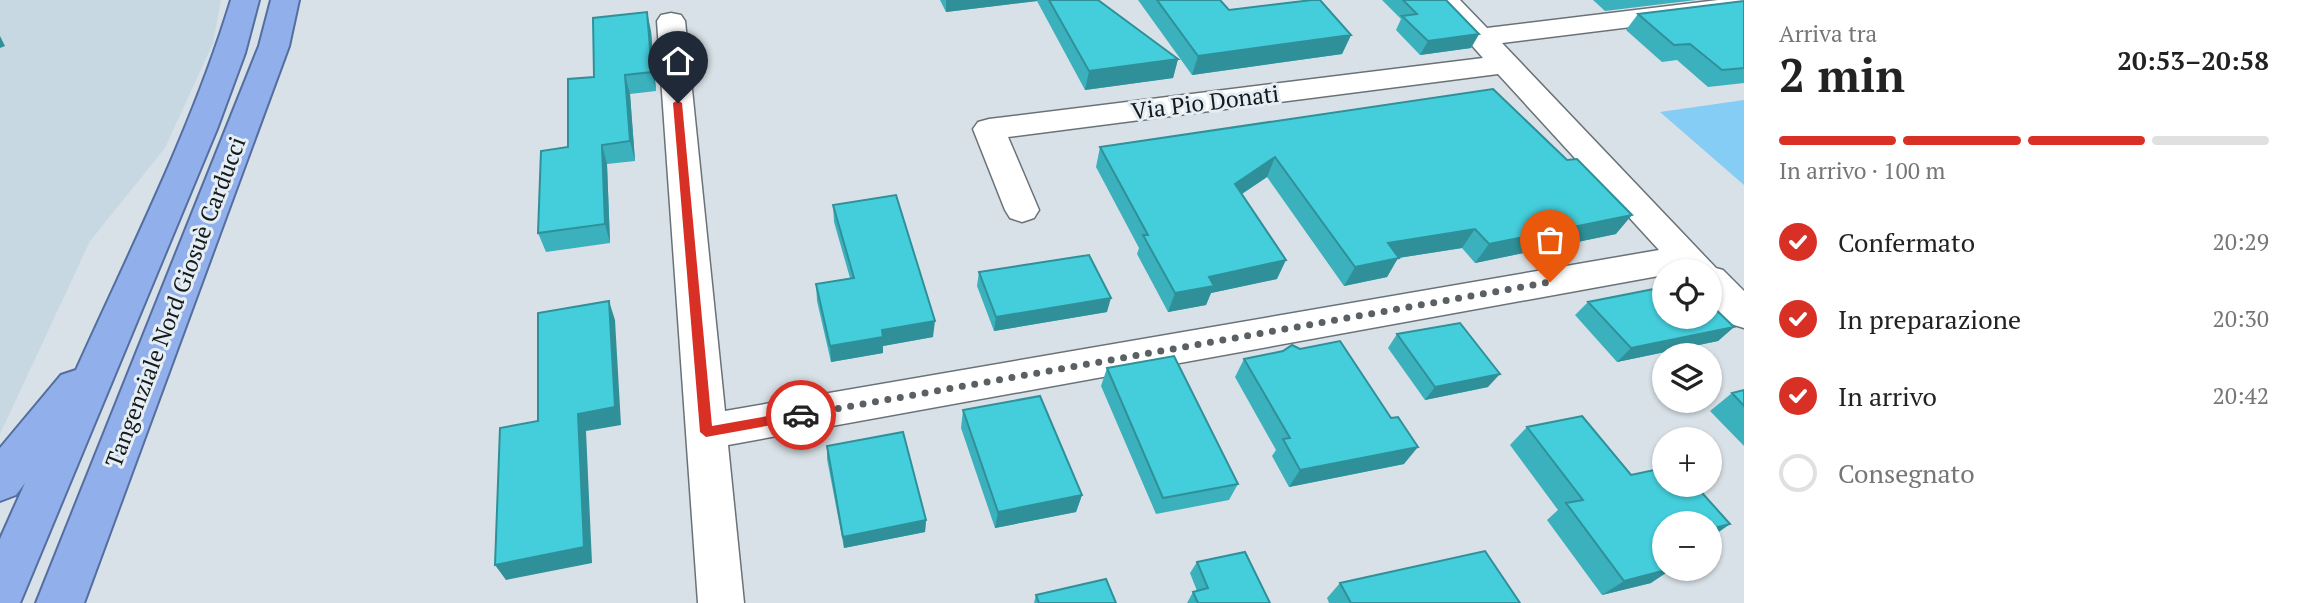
<!DOCTYPE html>
<html lang="it">
<head>
<meta charset="utf-8">
<style>
	:root { --surface:#fff; --page:#f2f2f2; --text:#222; --muted:#767676; --line:#e0e0e0; --accent:#d93025 }
	body { margin:0; font-family:"PT Serif",serif; background:var(--page); color:var(--text); height:100vh; display:flex; flex-direction:column; font-size:26px; white-space:nowrap }
	* { box-sizing:border-box; margin:0 }
	p { font-size:23px; color:var(--muted) }
	.icon { flex:none; width:38px; height:38px; fill:none; stroke:currentColor; stroke-width:2; stroke-linecap:round; stroke-linejoin:round }
	.map { position:relative; flex:1; overflow:hidden }
	.side { display:flex; flex-direction:column; background:var(--surface); width:560px }
	.side>* { flex:none }
	.controls { position:absolute; left:1652px; top:259px; display:grid; gap:14px }
	.controls a { display:grid; place-items:center; width:70px; height:70px; border-radius:50%; background:var(--surface); box-shadow:0 2px 5px #0004; font-size:35px }
	.pin { position:absolute; display:grid; place-items:center; width:60px; height:60px; color:#fff; margin:-72px -30px; border-radius:50% 50% 50% 0; rotate:-45deg; box-shadow:0 0 7px #0007 }
	.pin .icon { rotate:45deg }
	.courier { position:absolute; display:grid; place-items:center; width:70px; height:70px; margin:-35px; border:5px solid #d93025; border-radius:50%; background:#fff; color:#222; box-shadow:0 2px 9px #0007 }
	.headline em { font-style:normal; font-weight:600 }
	.headline div { display:flex; flex-direction:column-reverse }
	.headline { display:flex; align-items:center; justify-content:space-between; height:119px; padding:0 35px }
	h1 { font-size:46px; font-weight:600; line-height:52px }
	.bar { display:grid; grid-template-columns:repeat(4,1fr); gap:10px 7px; align-content:center; height:84px; padding:0 35px }
	.bar i { height:9px; border-radius:5px; background:var(--line) }
	.bar .current { background:var(--accent) }
	.bar p { grid-column:span 4 }
	ol { padding:0 35px; list-style:none }
	li { display:flex; align-items:center; gap:21px; height:77px }
	li p { margin-inline-start:auto }
	li .icon { padding:7px; border-radius:50%; background:var(--accent); color:#fff; stroke-width:4 }
	li:last-child { color:var(--muted) }
	li i { width:38px; height:38px; border:4px solid var(--line); border-radius:50% }
	main { display:flex; flex:1; min-height:0 }
	.map>svg:first-child { display:block }
	.built { fill:#c7d8e2 }
	.green { fill:#85cdf5 }
	.lines { fill:none; stroke-linecap:round; stroke-linejoin:round }
	.minor-casing { stroke:#6a7277; stroke-width:3 }
	.trunk-casing { stroke:#546e9f; stroke-width:4 }
	.minor { fill:#fff; fill-rule:evenodd }
	.trunk { fill:#90afeb; fill-rule:evenodd }
	.wall { fill:#3ab1bc }
	.shaded-wall { fill:#309099 }
	.building { fill:#44cedb; stroke:#309099; stroke-width:2 }
	.route { fill:#d93025 }
	.done { stroke:#5a6063; stroke-width:7; stroke-dasharray:0 12.6 }
	.labels { text-anchor:middle; dominant-baseline:central; stroke-width:6; stroke-linejoin:round; paint-order:stroke }
	.street-label { font-size:23px; fill:#161a1c; stroke:#e5eef4 }
</style>
</head>
<body>
<main>
<div class="map">
<svg width="1744" height="603" viewBox="0 0 1744 603">
	<rect width="100%" height="100%" fill="#d8e1e7"/>
	<path class="built" d="M 0,0 L 221,0 L 213,43 L 165,148 L 90,241 L 0,434 Z"/>
	<path class="green" d="M 1744,100 L 1744,185 L 1660,112 Z"/>
	<g class="lines">
		<defs>
			<path id="minor" d="M 1432,0 L 1460,0 L 1487,28 L 1718,0 L 1744,0 L 1744,13 L 1502,43 L 1716,268 L 1723,270 L 1744,291 L 1744,328 L 1731,324 L 1710,302 L 1710,271 L 1664,271 L 1664,275 L 728,445 L 744,603 L 698,603 L 657,21 L 661,15 L 671,13 L 681,15 L 685,21 L 725,411 L 1659,250 L 1498,74 L 1008,137 L 1039,210 L 1034,218 L 1022,222 L 1010,218 L 1005,210 L 973,129 L 978,122 L 989,119 L 1483,58 Z"/>
			<path id="trunk" d="M 231,0 L 259,0 L 245,53 L 217,129 L 20,603 L 0,603 L 0,539 L 25,483 L 16,495 L 0,501 L 0,448 L 61,375 L 76,370 C 131,248 192,128 231,0 Z
				M 271,0 L 299,0 L 289,46 L 84,603 L 36,603 L 259,46 Z"/>
		</defs>
		<use href="#minor" class="minor-casing"/>
		<use href="#trunk" class="trunk-casing"/>
		<use href="#minor" class="minor"/>
		<use href="#trunk" class="trunk"/>
	</g>
	<path class="wall" d="M 940,0 L 1098,0 L 1178,59 L 1173,78 L 1085,90 L 1037,1 L 946,12 Z
		M 1138,0 L 1220,0 L 1229,10 L 1351,35 L 1342,54 L 1192,75 Z
		M 1382,0 L 1446,0 L 1479,34 L 1471,48 L 1420,55 L 1396,30 L 1401,19 Z
		M 1593,0 L 1696,0 L 1605,11 Z
		M 1744,1 L 1744,83 L 1708,87 L 1677,60 L 1662,62 L 1626,30 L 1638,14 Z
		M 651,31 L 656,91 L 630,94 L 635,161 L 607,164 L 610,243 L 546,252 L 538,233 L 594,77 Z
		M 1493,89 L 1616,234 L 1475,263 L 1462,248 L 1398,258 L 1387,277 L 1344,286 L 1267,177 L 1242,194 L 1277,279 L 1211,293 L 1206,305 L 1168,312 L 1137,254 L 1139,248 L 1096,167 L 1100,147 Z
		M 833,205 L 933,337 L 883,346 L 883,353 L 831,362 L 817,301 L 816,284 L 850,278 L 834,222 Z
		M 979,272 L 1107,312 L 994,331 L 977,286 Z
		M 1588,302 L 1734,327 L 1718,341 L 1617,362 L 1575,315 Z
		M 1397,334 L 1488,387 L 1425,400 L 1388,348 Z
		M 1244,359 L 1404,464 L 1289,487 L 1272,456 L 1276,450 L 1235,377 Z
		M 1107,368 L 1238,484 L 1229,500 L 1156,514 L 1101,386 Z
		M 1744,390 L 1744,446 L 1710,411 L 1732,393 Z
		M 963,410 L 1082,495 L 1076,512 L 995,528 L 961,428 Z
		M 1527,427 L 1631,475 L 1730,524 L 1710,538 L 1710,523 L 1661,551 L 1651,583 L 1602,595 L 1547,520 L 1558,510 L 1510,445 Z
		M 827,446 L 926,520 L 925,532 L 844,548 L 827,459 Z
		M 1197,562 L 1270,603 L 1187,603 L 1193,592 L 1197,591 L 1190,573 Z
		M 1340,583 L 1520,603 L 1329,603 L 1327,598 Z
		M 1036,595 L 1116,603 L 1034,603 Z"/>
	<path class="shaded-wall" d="M 946,0 L 1037,0 L 1037,1 L 946,12 Z
		M 647,12 L 651,31 L 656,91 L 652,72 Z
		M 1479,34 L 1471,48 L 1420,55 L 1428,41 Z
		M 1351,35 L 1342,54 L 1192,75 L 1198,56 Z
		M 0,36 L 5,46 L 0,48 Z
		M 1178,59 L 1173,78 L 1085,90 L 1089,71 Z
		M 625,75 L 630,94 L 635,161 L 630,141 Z
		M 602,145 L 607,164 L 610,243 L 605,224 Z
		M 1275,157 L 1267,177 L 1228,203 L 1235,184 Z
		M 1632,215 L 1616,234 L 1475,263 L 1489,244 Z
		M 1475,229 L 1462,248 L 1398,258 L 1387,277 L 1344,286 L 1355,267 L 1388,243 Z
		M 1286,260 L 1277,279 L 1211,293 L 1206,305 L 1168,312 L 1175,293 L 1209,277 Z
		M 1111,298 L 1107,312 L 994,331 L 996,317 Z
		M 609,301 L 615,320 L 621,425 L 586,431 L 592,563 L 506,580 L 495,565 L 578,414 Z
		M 935,321 L 933,337 L 883,346 L 883,353 L 831,362 L 830,346 L 882,330 Z
		M 1734,327 L 1718,341 L 1617,362 L 1631,348 Z
		M 1500,374 L 1488,387 L 1425,400 L 1435,387 Z
		M 1418,447 L 1404,464 L 1289,487 L 1300,470 Z
		M 1082,495 L 1076,512 L 995,528 L 998,512 Z
		M 926,520 L 925,532 L 844,548 L 843,537 Z
		M 1730,524 L 1710,538 L 1710,529 Z
		M 1664,540 L 1664,550 L 1632,558 L 1654,543 Z
		M 1670,569 L 1672,569 L 1651,583 L 1602,595 L 1624,581 Z"/>
	<path class="building" d="M 1049,0 L 1098,0 L 1178,59 L 1089,71 Z
		M 1157,0 L 1220,0 L 1229,10 L 1312,0 L 1320,0 L 1351,35 L 1198,56 Z
		M 1403,0 L 1446,0 L 1479,34 L 1428,41 L 1402,16 L 1417,14 Z
		M 1744,1 L 1744,68 L 1722,70 L 1690,44 L 1674,45 L 1638,14 Z
		M 647,12 L 652,72 L 625,75 L 630,141 L 602,145 L 605,224 L 538,233 L 541,151 L 568,147 L 568,79 L 594,77 L 593,18 Z
		M 1493,89 L 1567,160 L 1577,159 L 1632,215 L 1489,244 L 1475,229 L 1388,243 L 1399,258 L 1355,267 L 1275,157 L 1235,184 L 1286,260 L 1209,277 L 1214,286 L 1175,293 L 1143,235 L 1148,235 L 1100,147 Z
		M 896,195 L 935,321 L 882,330 L 883,337 L 830,346 L 816,284 L 854,278 L 833,205 Z
		M 1089,255 L 1111,298 L 996,317 L 979,272 Z
		M 1664,287 L 1664,317 L 1710,317 L 1710,304 L 1734,327 L 1631,348 L 1588,302 Z
		M 609,301 L 615,407 L 578,414 L 584,547 L 495,565 L 500,428 L 538,421 L 538,313 Z
		M 1460,323 L 1500,374 L 1435,387 L 1397,334 Z
		M 1340,341 L 1391,418 L 1398,417 L 1418,447 L 1300,470 L 1283,439 L 1290,438 L 1244,359 L 1283,351 L 1292,345 L 1300,349 Z
		M 1174,356 L 1238,484 L 1163,498 L 1107,368 Z
		M 1744,390 L 1744,406 L 1732,393 Z
		M 1040,396 L 1082,495 L 998,512 L 963,410 Z
		M 1582,416 L 1631,475 L 1664,468 L 1664,485 L 1695,485 L 1730,524 L 1710,529 L 1710,523 L 1664,523 L 1664,540 L 1654,543 L 1664,555 L 1664,569 L 1670,569 L 1624,581 L 1566,503 L 1583,500 L 1527,427 Z
		M 903,432 L 926,520 L 843,537 L 827,446 Z
		M 1485,551 L 1520,603 L 1351,603 L 1340,583 Z
		M 1245,552 L 1270,603 L 1198,603 L 1193,592 L 1208,588 L 1197,562 Z
		M 1106,579 L 1116,603 L 1039,603 L 1036,595 Z"/>
	<path class="route" d="M 678,100 L 682,103 L 712,426 L 801,410 L 807,415 L 805,419 L 706,437 L 700,432 L 673,103 Z"/>
	<g class="lines">
		<path class="done" d="M 801,415 L 1550,282"/>
	</g>
	<g class="labels">
		<g class="street-label">
			<text transform="translate(1205 102) rotate(-7)">Via Pio Donati</text>
			<text transform="translate(175 302) rotate(-69)">Tangenziale Nord Giosuè Carducci</text>
		</g>
	</g>
</svg>
<div class="controls">
<a><svg class="icon" aria-label="locate" viewBox="0 0 24 24"><circle cx="12" cy="12" r="6"/><path d="M12 2v4M12 18v4M2 12h4M18 12h4"/></svg></a>
<a><svg class="icon" aria-label="layers" viewBox="0 0 24 24"><path d="M12 4l9 5-9 5-9-5zM3 14l9 5 9-5"/></svg></a>
<a>+</a>
<a>−</a>
</div>
<div class="pin" style="left:1550px;top:282px;background:#ea580c"><svg class="icon" aria-label="bag" viewBox="0 0 24 24"><path d="M5 8h14l-1 12H6zM9 8a3 3 0 0 1 6 0"/></svg></div>
<div class="pin" style="left:678px;top:103px;background:#1f2937"><svg class="icon" aria-label="home" viewBox="0 0 24 24"><path d="M3 11l9-7 9 7M6 9v11h12V9"/></svg></div>
<div class="courier" style="left:801px;top:415px"><svg class="icon" aria-label="car" viewBox="0 0 24 24"><path d="M5 17H2v-5l4-1 3-4h7l3 4 3 1v5h-3M9 17h6M6 11h13"/><circle cx="7" cy="17" r="2"/><circle cx="17" cy="17" r="2"/></svg></div>
</div>
<section class="side">
<div class="headline"><div><h1>2 min</h1><p>Arriva tra</p></div><em>20:53–20:58</em></div>
<div class="bar"><i class="current"></i><i class="current"></i><i class="current"></i><i></i><p>In arrivo · 100 m</p></div>
<ol>
<li><svg class="icon" aria-label="check" viewBox="0 0 24 24"><path d="M5 12l5 5 9-10"/></svg>Confermato<p>20:29</p></li>
<li><svg class="icon" aria-label="check" viewBox="0 0 24 24"><path d="M5 12l5 5 9-10"/></svg>In preparazione<p>20:30</p></li>
<li><svg class="icon" aria-label="check" viewBox="0 0 24 24"><path d="M5 12l5 5 9-10"/></svg>In arrivo<p>20:42</p></li>
<li><i></i>Consegnato</li>
</ol>
</section>
</main>
</body>
</html>
